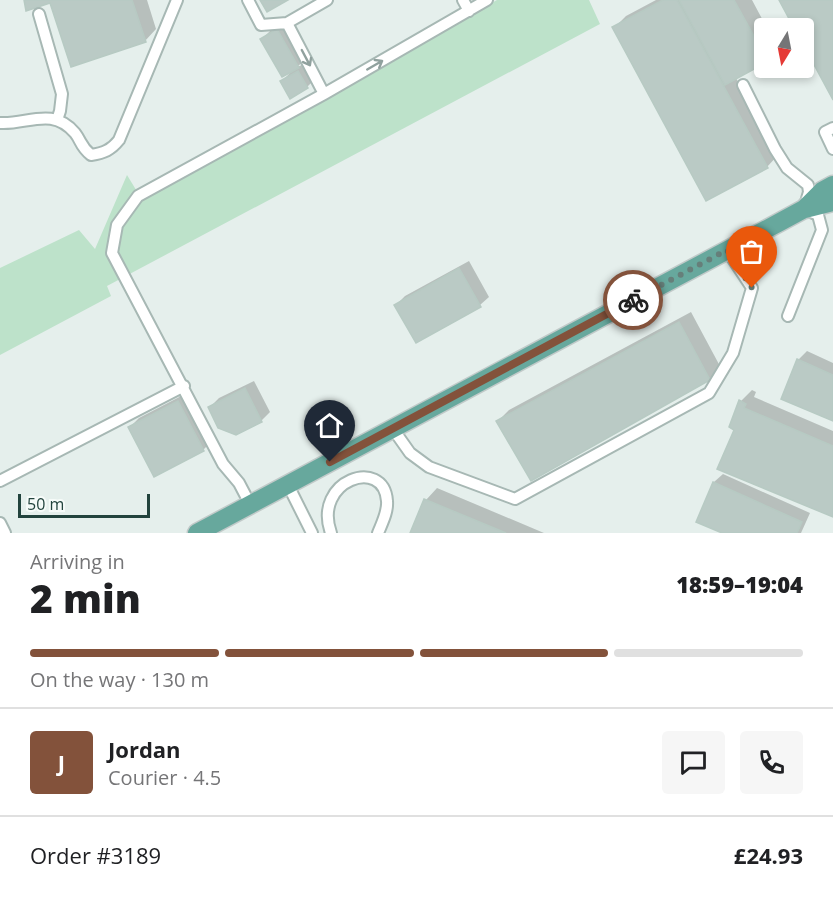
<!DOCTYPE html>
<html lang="en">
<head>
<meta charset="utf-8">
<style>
	:root { --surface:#fff; --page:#f6f6f6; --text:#202124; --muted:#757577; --line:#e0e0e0; --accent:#83523b }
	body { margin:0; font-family:"Open Sans",sans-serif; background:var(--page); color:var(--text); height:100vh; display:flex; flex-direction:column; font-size:22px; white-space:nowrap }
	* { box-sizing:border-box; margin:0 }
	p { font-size:20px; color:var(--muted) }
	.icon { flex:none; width:33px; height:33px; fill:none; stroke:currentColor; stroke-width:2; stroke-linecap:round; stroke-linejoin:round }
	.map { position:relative; height:533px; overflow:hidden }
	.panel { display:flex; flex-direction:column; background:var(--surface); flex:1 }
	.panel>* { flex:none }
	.needle { width:39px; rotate:190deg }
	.tools { position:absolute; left:754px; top:18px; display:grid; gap:12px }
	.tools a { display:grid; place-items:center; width:60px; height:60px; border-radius:6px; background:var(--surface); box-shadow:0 3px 9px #0003; font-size:30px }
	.scale { position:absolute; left:18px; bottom:15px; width:132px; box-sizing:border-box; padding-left:6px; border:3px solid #22433d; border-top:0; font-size:16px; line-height:21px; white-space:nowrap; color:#22433d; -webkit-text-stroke:4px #f6fbf9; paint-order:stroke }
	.pin { position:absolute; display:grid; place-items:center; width:51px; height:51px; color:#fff; margin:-62px -26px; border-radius:50% 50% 50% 0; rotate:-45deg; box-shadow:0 0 6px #0007 }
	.pin .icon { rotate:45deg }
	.courier { position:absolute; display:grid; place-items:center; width:60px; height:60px; margin:-30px; border:4px solid #83523b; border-radius:50%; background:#fff; color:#222; box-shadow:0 2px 8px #0007 }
	.summary em { font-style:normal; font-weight:800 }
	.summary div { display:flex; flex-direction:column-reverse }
	.summary { display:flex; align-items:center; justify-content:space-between; height:102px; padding:0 30px }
	h1 { font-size:39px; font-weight:800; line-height:45px }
	.bar { display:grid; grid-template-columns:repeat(4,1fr); gap:9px 6px; align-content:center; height:72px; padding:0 30px }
	.bar i { height:8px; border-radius:4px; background:var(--line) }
	.bar .on { background:var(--accent) }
	.bar p { grid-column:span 4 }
	.line { display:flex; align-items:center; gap:15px; padding:0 30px; border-top:2px solid var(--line) }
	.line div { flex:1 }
	.round { display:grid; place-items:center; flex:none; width:63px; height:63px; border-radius:6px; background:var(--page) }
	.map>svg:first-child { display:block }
	.green { fill:#bde2ca }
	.shadow { fill:#0003 }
	.building { fill:#bacac5; stroke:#b7cac3; stroke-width:1.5 }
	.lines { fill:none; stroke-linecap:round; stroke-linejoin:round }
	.service-casing { stroke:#a7b8b4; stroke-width:14 }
	.primary-casing { stroke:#c1cac9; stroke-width:21 }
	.service { stroke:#fff; stroke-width:10 }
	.primary { stroke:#67a89d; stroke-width:18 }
	.oneway { stroke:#90a19e }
	.done { stroke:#667f7a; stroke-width:6; stroke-dasharray:0 10.8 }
	.route { stroke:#83523b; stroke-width:8 }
</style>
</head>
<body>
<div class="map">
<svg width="833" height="533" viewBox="0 0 833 533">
	<rect width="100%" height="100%" fill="#e5efec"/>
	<path class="green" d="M 497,0 L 589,0 L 600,24 L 107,286 L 111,296 L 0,355 L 0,268 L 79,230 L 95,249 L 127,175 L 141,198 Z"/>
	<path class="shadow" d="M 25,0 L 147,0 L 156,29 L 145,41 L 51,1 Z
		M 656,0 L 752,0 L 767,28 L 765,28 L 765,62 L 736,78 L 778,155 L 767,167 L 614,28 L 626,16 Z
		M 286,22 L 307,58 L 297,67 L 307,63 L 316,78 L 307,87 L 282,81 L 292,71 L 262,39 L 271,30 Z
		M 469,261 L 489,297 L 480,305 L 396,305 L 405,296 Z
		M 691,312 L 721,368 L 709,379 L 498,421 L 509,410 Z
		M 807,351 L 833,363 L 833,419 L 798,360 Z
		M 254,381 L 270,412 L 261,421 L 210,407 L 219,398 Z
		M 752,390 L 756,392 L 754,397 L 833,431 L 833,515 L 736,429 L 741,401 Z
		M 187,393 L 212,441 L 203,450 L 130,427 L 139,418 Z
		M 723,474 L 810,513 L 801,533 L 726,533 L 698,521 L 714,482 Z
		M 437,488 L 544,533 L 412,533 L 426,500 Z"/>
	<path class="building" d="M 24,0 L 132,0 L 146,42 L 71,67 L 50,3 L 26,11 Z
		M 260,0 L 288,0 L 267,12 Z
		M 663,0 L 677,0 L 768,168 L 706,201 L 612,27 Z
		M 679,0 L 734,0 L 765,56 L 765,63 L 725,85 Z
		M 779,0 L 833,0 L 833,100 L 804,46 L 804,28 L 794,28 Z
		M 277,29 L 299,68 L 282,77 L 260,39 Z
		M 298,71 L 308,88 L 290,99 L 280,81 Z
		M 459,268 L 481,307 L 416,343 L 394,305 Z
		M 679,322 L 710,380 L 531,481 L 496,421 Z
		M 797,359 L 833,375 L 833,421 L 781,399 Z
		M 245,388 L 262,422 L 236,435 L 218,428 L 208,407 Z
		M 739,400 L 746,404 L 744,408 L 833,446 L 833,517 L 717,469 L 734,430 L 729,427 Z
		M 178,401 L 204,451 L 154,477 L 128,427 Z
		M 713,482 L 802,522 L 797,533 L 722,533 L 696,522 Z
		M 424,499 L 506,533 L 410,533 Z"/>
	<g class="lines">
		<defs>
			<path id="service" d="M 248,0 L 261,25 L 287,23 L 327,0
				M 463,0 L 469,11
				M 39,14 L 62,94 L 60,111 L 57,120
				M 287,23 L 324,94
				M 743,85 L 775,149 L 787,168 L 808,185 L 809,192 L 804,209 L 818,215 L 822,230 L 788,316
				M 0,123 C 27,125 52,106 75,133 C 82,142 80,146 91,155 C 104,153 111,150 119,140 L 177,0
				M 833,128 L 825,132 L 833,149
				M 393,429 L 410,453 L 429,467 L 515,499 L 709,393 L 733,353 L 752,288 L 727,250
				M 0,481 L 184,386
				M 288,485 L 312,533
				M 250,504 L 239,483 L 223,464 L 112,253 L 117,225 L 138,196 L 324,94 L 487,0
				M 0,523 L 5,533
				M 331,533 C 312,480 384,456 387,501 C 388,512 382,523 378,533"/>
			<path id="primary" d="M 805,209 L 833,202
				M 197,533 L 780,222 L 804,209 L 822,191 L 833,185"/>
		</defs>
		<use href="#service" class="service-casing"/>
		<use href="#primary" class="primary-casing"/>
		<use href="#service" class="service"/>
		<use href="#primary" class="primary"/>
	</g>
	<defs><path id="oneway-shaft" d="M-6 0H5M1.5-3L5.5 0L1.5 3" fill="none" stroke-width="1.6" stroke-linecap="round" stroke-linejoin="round" transform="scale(1.5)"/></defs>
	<g class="oneway">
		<use href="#oneway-shaft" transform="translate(306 58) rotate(62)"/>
		<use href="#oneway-shaft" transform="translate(375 65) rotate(-30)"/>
	</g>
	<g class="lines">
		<path class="done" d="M 633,300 L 727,250 L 752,288"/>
		<path class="route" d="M 330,462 L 633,300"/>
	</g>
</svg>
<div class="tools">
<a><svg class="needle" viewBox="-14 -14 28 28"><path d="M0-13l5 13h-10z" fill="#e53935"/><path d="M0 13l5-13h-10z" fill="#757577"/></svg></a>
</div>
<div class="scale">50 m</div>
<div class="pin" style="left:752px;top:288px;background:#ea580c"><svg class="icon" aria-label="bag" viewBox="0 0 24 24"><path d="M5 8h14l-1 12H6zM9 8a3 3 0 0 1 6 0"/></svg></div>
<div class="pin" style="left:330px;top:462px;background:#1f2937"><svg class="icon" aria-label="home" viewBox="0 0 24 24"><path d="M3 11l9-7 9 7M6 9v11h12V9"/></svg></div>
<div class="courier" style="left:633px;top:300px"><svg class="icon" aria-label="bike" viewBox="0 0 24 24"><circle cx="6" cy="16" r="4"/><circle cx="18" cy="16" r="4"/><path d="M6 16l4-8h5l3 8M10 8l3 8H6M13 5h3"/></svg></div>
</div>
<section class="panel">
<div class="summary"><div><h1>2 min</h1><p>Arriving in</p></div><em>18:59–19:04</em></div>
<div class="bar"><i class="on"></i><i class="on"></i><i class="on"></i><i></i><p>On the way · 130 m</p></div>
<div class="line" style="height:108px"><b class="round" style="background:var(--accent);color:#fff">J</b><div><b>Jordan</b><p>Courier · 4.5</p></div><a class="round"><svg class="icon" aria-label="chat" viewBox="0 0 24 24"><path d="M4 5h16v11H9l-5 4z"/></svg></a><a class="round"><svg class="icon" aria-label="phone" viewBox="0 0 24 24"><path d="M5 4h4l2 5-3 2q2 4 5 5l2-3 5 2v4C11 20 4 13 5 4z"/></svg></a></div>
<div class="line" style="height:78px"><div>Order #3189</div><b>£24.93</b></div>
</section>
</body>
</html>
